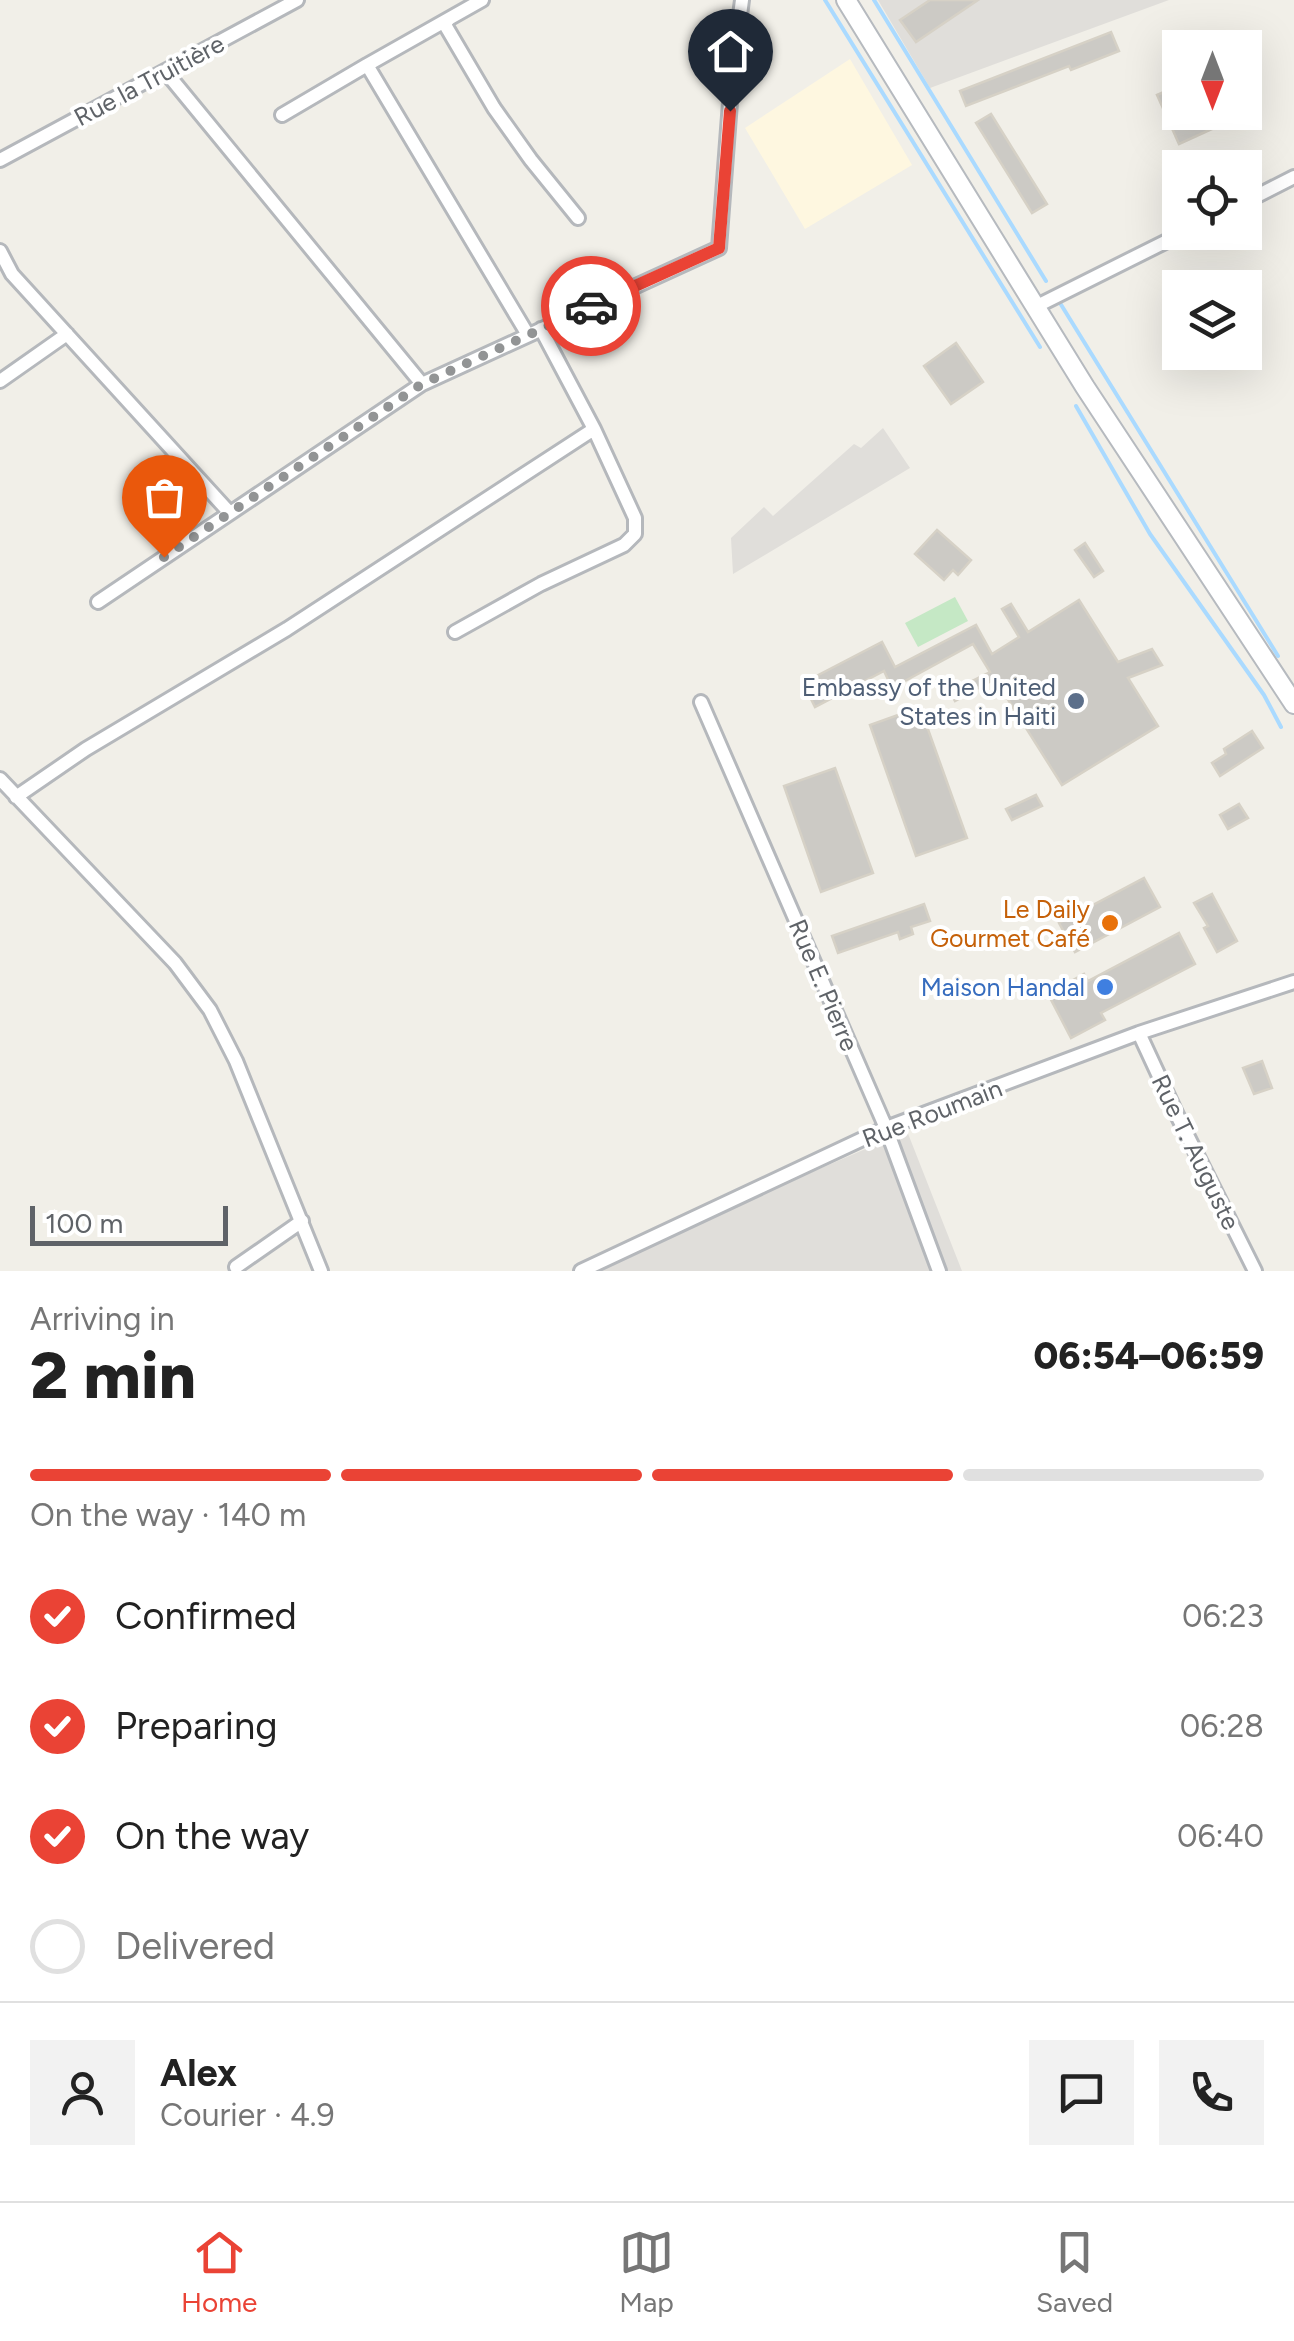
<!DOCTYPE html>
<html lang="en">
<head>
<meta charset="utf-8">
<style>
	:root { --surface:#fff; --page:#f2f2f2; --text:#222; --muted:#767676; --line:#e0e0e0; --accent:#ea4335 }
	body { margin:0; font-family:Figtree,sans-serif; background:var(--page); color:var(--text); height:100vh; display:flex; flex-direction:column; font-size:38px; white-space:nowrap }
	* { box-sizing:border-box; margin:0 }
	p { font-size:32px; color:var(--muted) }
	.icon { flex:none; width:55px; height:55px; fill:none; stroke:currentColor; stroke-width:2; stroke-linecap:round; stroke-linejoin:round }
	.map { position:relative; height:1271px; overflow:hidden }
	.sheet { display:flex; flex-direction:column; background:var(--surface); flex:1 }
	.sheet>* { flex:none }
	.needle { width:65px; rotate:180deg }
	.tools { position:absolute; left:1162px; top:30px; display:grid; gap:20px }
	.tools a { display:grid; place-items:center; width:100px; height:100px; border-radius:0px; background:var(--surface); box-shadow:0 10px 40px #0002; font-size:50px }
	.scale { position:absolute; left:30px; bottom:25px; width:198px; box-sizing:border-box; padding-left:10px; border:5px solid #5f6368; border-top:0; font-size:28px; line-height:35px; white-space:nowrap; color:#5f6368; -webkit-text-stroke:8px #fff; paint-order:stroke }
	.pin { position:absolute; display:grid; place-items:center; width:85px; height:85px; color:#fff; margin:-102px -42px; border-radius:50% 50% 50% 0; rotate:-45deg; box-shadow:0 0 10px #0007 }
	.pin .icon { rotate:45deg }
	.courier { position:absolute; display:grid; place-items:center; width:100px; height:100px; margin:-50px; border:8px solid #ea4335; border-radius:50%; background:#fff; color:#222; box-shadow:0 2px 12px #0007 }
	.headline em { font-style:normal; font-weight:800 }
	.headline div { display:flex; flex-direction:column-reverse }
	.headline { display:flex; align-items:center; justify-content:space-between; height:170px; padding:0 30px }
	h1 { font-size:65px; font-weight:800; line-height:75px }
	.bar { display:grid; grid-template-columns:repeat(4,1fr); gap:15px 10px; align-content:center; height:120px; padding:0 30px }
	.bar i { height:12px; border-radius:8px; background:var(--line) }
	.bar .on { background:var(--accent) }
	.bar p { grid-column:span 4 }
	.line { display:flex; align-items:center; gap:25px; padding:0 30px; border-top:2px solid var(--line) }
	.line div { flex:1 }
	.round { display:grid; place-items:center; flex:none; width:105px; height:105px; border-radius:0px; background:var(--page) }
	ol { padding:0 30px; list-style:none }
	li { display:flex; align-items:center; gap:30px; height:110px }
	li p { margin-inline-start:auto }
	li .icon { padding:10px; border-radius:50%; background:var(--accent); color:#fff; stroke-width:4 }
	li:last-child { color:var(--muted) }
	li i { width:55px; height:55px; border:5px solid var(--line); border-radius:50% }
	.dock { display:flex; justify-content:space-around; align-items:center; height:140px; border-top:2px solid var(--line); background:var(--surface); font-size:28px; color:var(--muted) }
	.dock a { display:grid; justify-items:center; gap:5px }
	.dock .on { color:var(--accent) }
	.map>svg:first-child { display:block }
	.commercial { fill:#fef7e0 }
	.industrial { fill:#e0deda }
	.green { fill:#c5e8c5 }
	.lines { fill:none; stroke-linecap:round; stroke-linejoin:round }
	.stream { stroke:#aadaff; stroke-width:4 }
	.building { fill:#cccac5; stroke:#d6d1c6; stroke-width:2.5 }
	.minor-casing { stroke:#b5b8bc; stroke-width:18 }
	.secondary-casing { stroke:#b6babf; stroke-width:22 }
	.minor { stroke:#fff; stroke-width:12 }
	.secondary { stroke:#fff; stroke-width:18 }
	.done { stroke:#929495; stroke-width:10; stroke-dasharray:0 18 }
	.route { stroke:#ea4335; stroke-width:12 }
	.service-dot { fill:#5c6f8a; stroke:#fff; stroke-width:4 }
	.food-dot { fill:#e8710a; stroke:#fff; stroke-width:4 }
	.shop-dot { fill:#3f7fe0; stroke:#fff; stroke-width:4 }
	.labels { text-anchor:middle; dominant-baseline:central; stroke-width:8; stroke-linejoin:round; paint-order:stroke }
	.street-label { font-size:25px; fill:#5f6368; stroke:#fff }
	.service-label { font-size:25px; fill:#4e5e75; stroke:#fff; text-anchor:end }
	.food-label { font-size:25px; fill:#c56008; stroke:#fff; text-anchor:end }
	.shop-label { font-size:25px; fill:#366cbe; stroke:#fff; text-anchor:end }
</style>
</head>
<body>
<div class="map">
<svg width="1294" height="1271" viewBox="0 0 1294 1271">
	<rect width="100%" height="100%" fill="#f1efe8"/>
	<path class="commercial" d="M 850,59 L 912,165 L 805,229 L 745,128 Z"/>
	<path class="industrial" d="M 878,0 L 1169,0 L 930,88 Z
		M 883,428 L 910,468 L 733,574 L 731,538 L 764,507 L 773,516 L 854,444 L 861,448 Z
		M 907,1131 L 962,1271 L 594,1271 L 750,1199 Z"/>
	<path class="green" d="M 955,597 L 968,621 L 918,647 L 905,623 Z"/>
	<g class="lines">
		<path class="stream" d="M 825,0 L 1040,347
			M 874,0 L 1046,281
			M 1060,303 L 1278,656
			M 1076,406 L 1150,534 L 1264,695 L 1281,727"/>
	</g>
	<path class="building" d="M 930,0 L 978,0 L 916,42 L 900,20 Z
		M 1111,32 L 1119,51 L 1071,70 L 1069,66 L 966,106 L 960,91 Z
		M 1180,85 L 1180,112 L 1249,112 L 1179,144 L 1157,95 Z
		M 991,114 L 1047,204 L 1032,213 L 976,123 Z
		M 956,343 L 983,382 L 951,404 L 924,366 Z
		M 937,530 L 971,560 L 958,575 L 953,570 L 944,580 L 915,554 Z
		M 1085,543 L 1103,571 L 1094,577 L 1075,550 Z
		M 1079,600 L 1118,662 L 1152,649 L 1162,665 L 1128,678 L 1158,726 L 1062,785 L 995,679 L 955,701 L 950,692 L 990,672 L 973,644 L 892,688 L 884,671 L 815,707 L 803,683 L 882,642 L 895,667 L 976,625 L 992,654 L 1019,637 L 1002,609 L 1011,604 L 1028,632 Z
		M 920,707 L 967,838 L 916,856 L 870,725 Z
		M 1252,731 L 1263,748 L 1220,776 L 1212,763 L 1226,754 L 1224,749 Z
		M 835,768 L 873,873 L 821,892 L 784,786 Z
		M 1036,795 L 1042,806 L 1012,820 L 1006,809 Z
		M 1239,804 L 1248,818 L 1228,829 L 1220,815 Z
		M 1144,878 L 1160,907 L 1075,952 L 1059,923 Z
		M 1212,894 L 1237,941 L 1217,952 L 1204,928 L 1208,926 L 1194,903 Z
		M 924,904 L 930,921 L 911,927 L 913,934 L 900,939 L 898,932 L 838,953 L 832,936 Z
		M 1179,933 L 1195,964 L 1101,1013 L 1105,1020 L 1071,1038 L 1048,994 L 1084,974 L 1088,981 Z
		M 1262,1061 L 1272,1088 L 1254,1094 L 1243,1068 Z"/>
	<g class="lines">
		<defs>
			<path id="minor" d="M 482,0 L 367,65 L 528,335
				M 449,19 L 444,23 L 494,108 L 531,160 L 578,218
				M 165,71 L 422,384
				M 282,115 L 367,65
				M 0,160 L 297,0
				M 1245,202 L 1294,177
				M 0,251 L 12,274 L 229,512
				M 1035,307 L 1185,232
				M 0,381 L 67,334
				M 98,602 L 422,384 L 719,248 L 732,76 L 742,0
				M 455,632 L 541,584 L 624,545 L 635,534 L 635,518 L 594,429 L 541,329
				M 701,702 L 886,1128 L 939,1271
				M 0,779 L 175,963 L 210,1010 L 236,1061 L 321,1271
				M 16,797 L 86,749 L 287,629 L 594,429
				M 1139,1033 L 1177,1115 L 1255,1271
				M 236,1267 L 302,1221
				M 581,1271 L 886,1128 L 1139,1033 L 1294,982"/>
			<path id="secondary" d="M 846,0 L 1085,387 L 1294,704"/>
		</defs>
		<use href="#minor" class="minor-casing"/>
		<use href="#secondary" class="secondary-casing"/>
		<use href="#minor" class="minor"/>
		<use href="#secondary" class="secondary"/>
	</g>
	<g class="lines">
		<path class="done" d="M 164,557 L 422,384 L 591,306"/>
		<path class="route" d="M 591,306 L 719,248 L 730,111"/>
	</g>
	<circle class="service-dot" cx="1076" cy="701" r="10"/>
	<circle class="food-dot" cx="1110" cy="923" r="10"/>
	<circle class="shop-dot" cx="1105" cy="987" r="10"/>
	<g class="labels">
		<g class="street-label">
			<text transform="translate(149 80) rotate(-28)">Rue la Truitière</text>
			<text transform="translate(824 985) rotate(67)">Rue E. Pierre</text>
			<text transform="translate(932 1113) rotate(-21)">Rue Roumain</text>
			<text transform="translate(1196 1152) rotate(64)">Rue T. Auguste</text>
		</g>
		<g class="service-label">
			<text x="1056" y="687">Embassy of the United<tspan x="1056" dy="29">States in Haiti</tspan></text>
		</g>
		<g class="food-label">
			<text x="1090" y="909">Le Daily<tspan x="1090" dy="29">Gourmet Café</tspan></text>
		</g>
		<g class="shop-label">
			<text x="1085" y="987">Maison Handal</text>
		</g>
	</g>
</svg>
<div class="tools">
<a><svg class="needle" viewBox="-14 -14 28 28"><path d="M0-13l5 13h-10z" fill="#e53935"/><path d="M0 13l5-13h-10z" fill="#767676"/></svg></a>
<a><svg class="icon" aria-label="locate" viewBox="0 0 24 24"><circle cx="12" cy="12" r="6"/><path d="M12 2v4M12 18v4M2 12h4M18 12h4"/></svg></a>
<a><svg class="icon" aria-label="layers" viewBox="0 0 24 24"><path d="M12 4l9 5-9 5-9-5zM3 14l9 5 9-5"/></svg></a>
</div>
<div class="scale">100 m</div>
<div class="pin" style="left:164px;top:557px;background:#ea580c"><svg class="icon" aria-label="bag" viewBox="0 0 24 24"><path d="M5 8h14l-1 12H6zM9 8a3 3 0 0 1 6 0"/></svg></div>
<div class="pin" style="left:730px;top:111px;background:#1f2937"><svg class="icon" aria-label="home" viewBox="0 0 24 24"><path d="M3 11l9-7 9 7M6 9v11h12V9"/></svg></div>
<div class="courier" style="left:591px;top:306px"><svg class="icon" aria-label="car" viewBox="0 0 24 24"><path d="M5 17H2v-5l4-1 3-4h7l3 4 3 1v5h-3M9 17h6M6 11h13"/><circle cx="7" cy="17" r="2"/><circle cx="17" cy="17" r="2"/></svg></div>
</div>
<section class="sheet">
<div class="headline"><div><h1>2 min</h1><p>Arriving in</p></div><em>06:54–06:59</em></div>
<div class="bar"><i class="on"></i><i class="on"></i><i class="on"></i><i></i><p>On the way · 140 m</p></div>
<ol>
<li><svg class="icon" aria-label="check" viewBox="0 0 24 24"><path d="M5 12l5 5 9-10"/></svg>Confirmed<p>06:23</p></li>
<li><svg class="icon" aria-label="check" viewBox="0 0 24 24"><path d="M5 12l5 5 9-10"/></svg>Preparing<p>06:28</p></li>
<li><svg class="icon" aria-label="check" viewBox="0 0 24 24"><path d="M5 12l5 5 9-10"/></svg>On the way<p>06:40</p></li>
<li><i></i>Delivered</li>
</ol>
<div class="line" style="height:180px"><a class="round"><svg class="icon" aria-label="person" viewBox="0 0 24 24"><circle cx="12" cy="8" r="4"/><path d="M4 21q1-7 8-7t8 7"/></svg></a><div><b>Alex</b><p>Courier · 4.9</p></div><a class="round"><svg class="icon" aria-label="chat" viewBox="0 0 24 24"><path d="M4 5h16v11H9l-5 4z"/></svg></a><a class="round"><svg class="icon" aria-label="phone" viewBox="0 0 24 24"><path d="M5 4h4l2 5-3 2q2 4 5 5l2-3 5 2v4C11 20 4 13 5 4z"/></svg></a></div>
</section>
<nav class="dock">
<a class="on"><svg class="icon" aria-label="home" viewBox="0 0 24 24"><path d="M3 11l9-7 9 7M6 9v11h12V9"/></svg>Home</a>
<a><svg class="icon" aria-label="map" viewBox="0 0 24 24"><path d="M3 6l6-2 6 2 6-2v14l-6 2-6-2-6 2zM9 4v14M15 6v14"/></svg>Map</a>
<a><svg class="icon" aria-label="saved" viewBox="0 0 24 24"><path d="M7 4h10v16l-5-4-5 4z"/></svg>Saved</a>
</nav>
</body>
</html>
